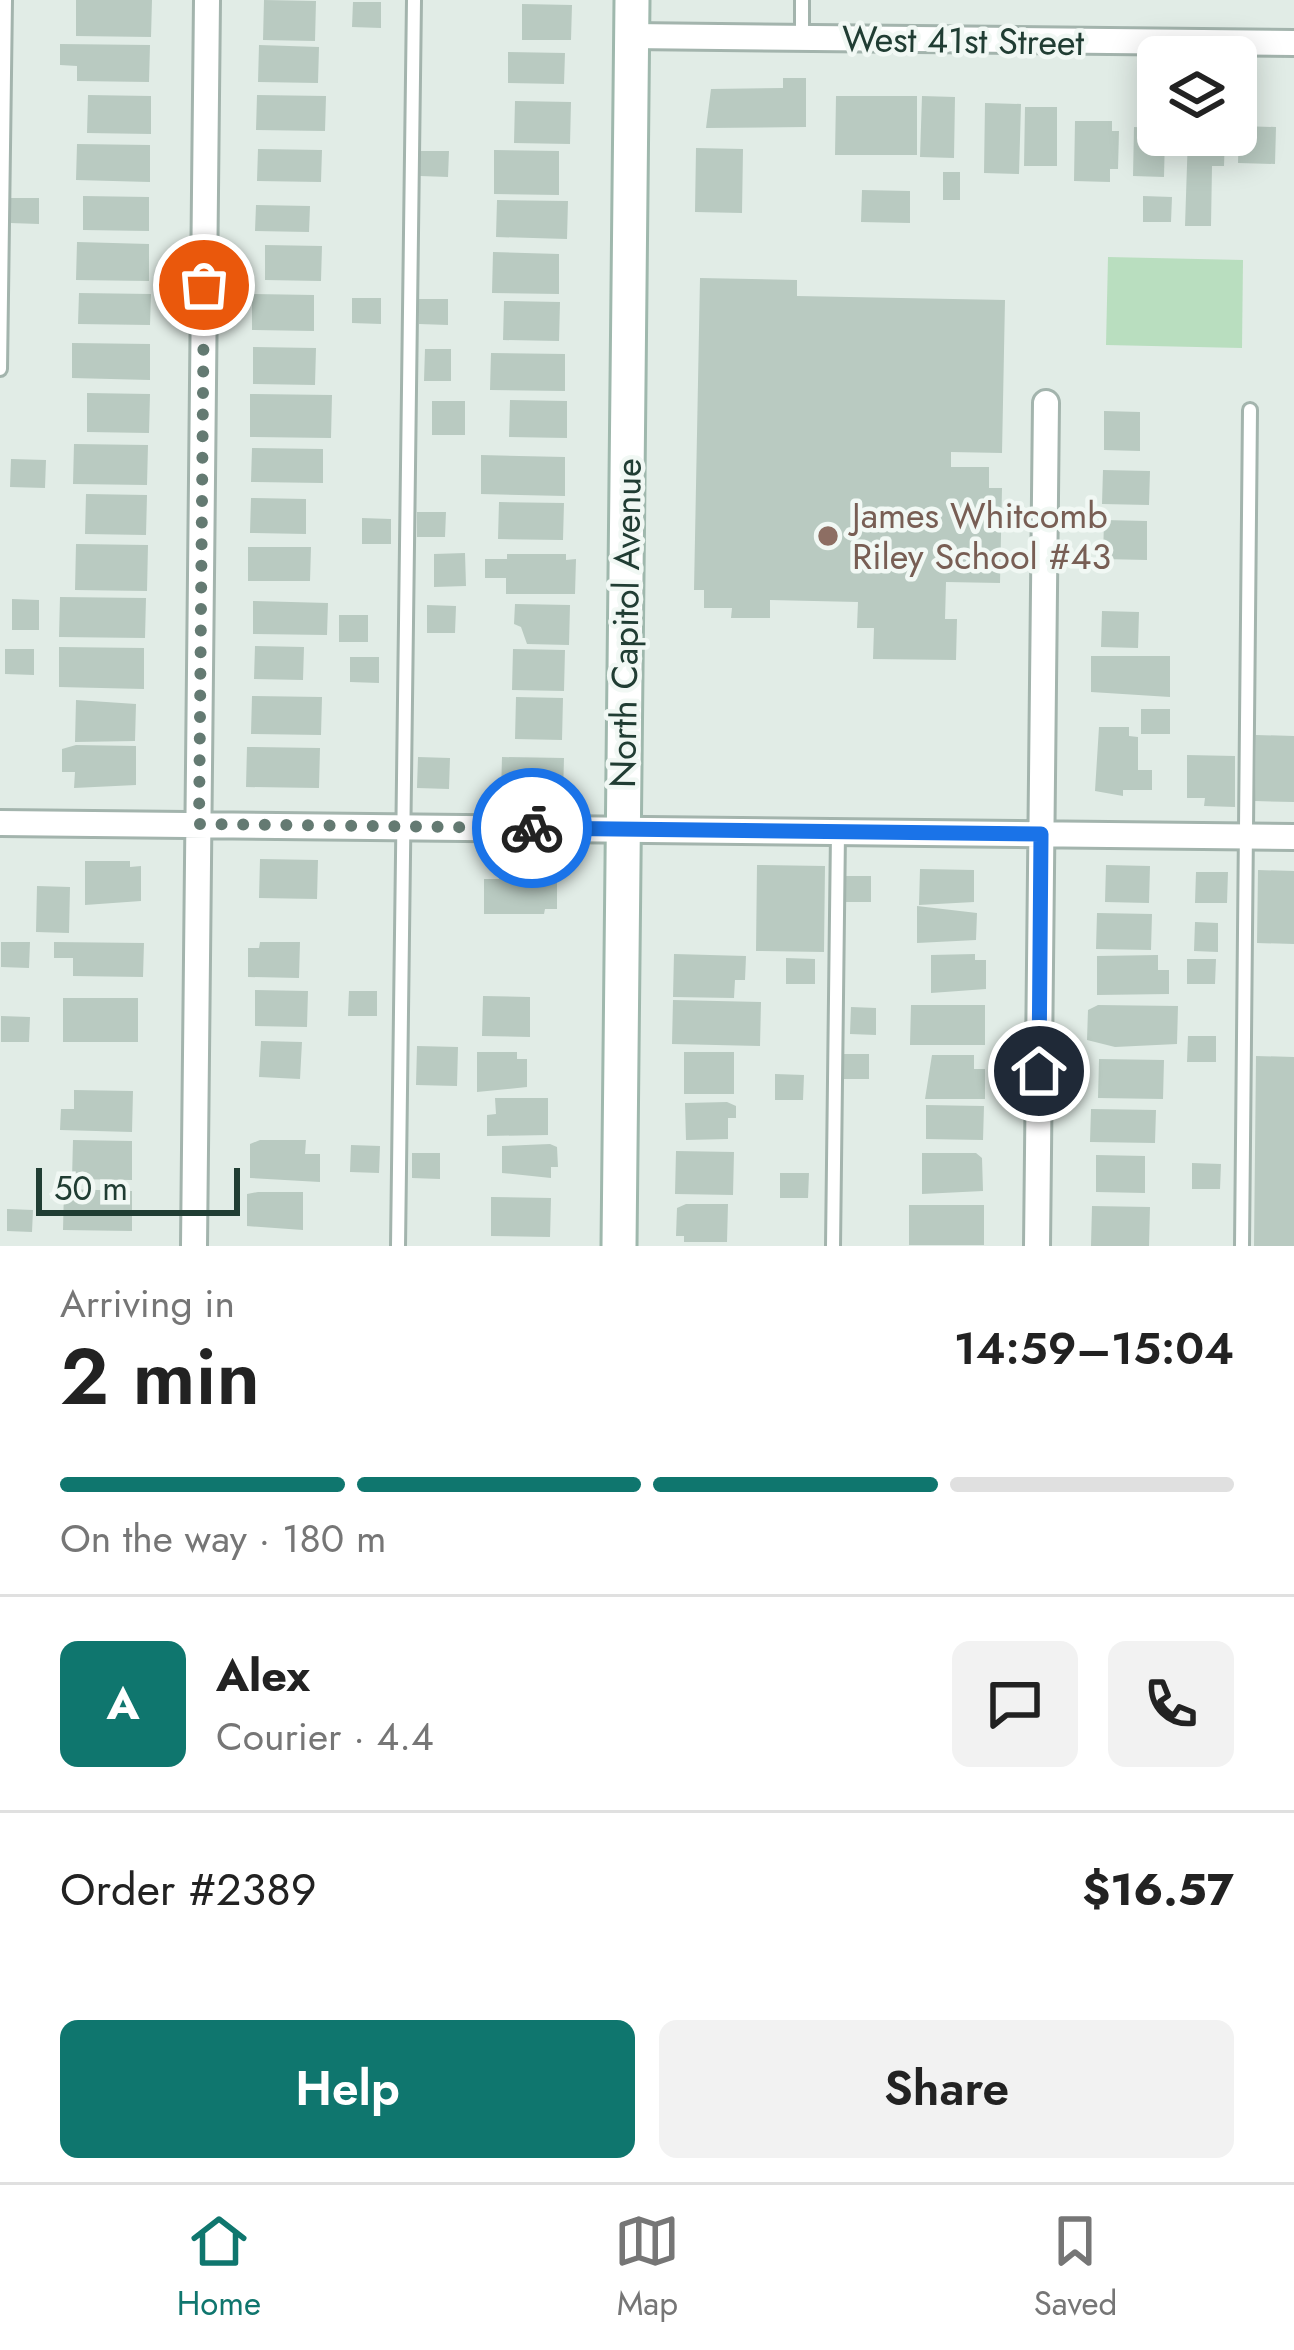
<!DOCTYPE html>
<html lang="en">
<head>
<meta charset="utf-8">
<style>
	:root { --surface:#fff; --page:#f2f2f2; --text:#222; --muted:#767676; --line:#e0e0e0; --accent:#0f766e }
	body { margin:0; font-family:Jost,sans-serif; background:var(--page); color:var(--text); height:100vh; display:flex; flex-direction:column; font-size:45px; white-space:nowrap }
	* { box-sizing:border-box; margin:0 }
	p { font-size:39px; color:var(--muted) }
	.icon { flex:none; width:66px; height:66px; fill:none; stroke:currentColor; stroke-width:2; stroke-linecap:round; stroke-linejoin:round }
	.map { position:relative; height:1246px; overflow:hidden }
	.panel { display:flex; flex-direction:column; background:var(--surface); flex:1 }
	.panel>* { flex:none }
	.controls { position:absolute; left:1137px; top:36px; display:grid; gap:24px }
	.controls a { display:grid; place-items:center; width:120px; height:120px; border-radius:18px; background:var(--surface); box-shadow:0 6px 30px #0003; font-size:60px }
	.scale { position:absolute; left:36px; bottom:30px; width:204px; box-sizing:border-box; padding-left:12px; border:6px solid #203d33; border-top:0; font-size:33px; line-height:42px; white-space:nowrap; color:#203d33; -webkit-text-stroke:9px #f1f8f4; paint-order:stroke }
	.pin { position:absolute; display:grid; place-items:center; width:102px; height:102px; color:#fff; margin:-51px; border:6px solid #fff; border-radius:50%; box-shadow:0 3px 12px #0007 }
	.courier { position:absolute; display:grid; place-items:center; width:120px; height:120px; margin:-60px; border:9px solid #1a73e8; border-radius:50%; background:#fff; color:#222; box-shadow:0 3px 15px #0007 }
	.summary em { font-style:normal; font-weight:600 }
	.summary div { display:flex; flex-direction:column-reverse }
	.summary { display:flex; align-items:center; justify-content:space-between; height:204px; padding:0 60px }
	h1 { font-size:78px; font-weight:600; line-height:90px }
	.bar { display:grid; grid-template-columns:repeat(4,1fr); gap:18px 12px; align-content:center; height:144px; padding:0 60px }
	.bar i { height:15px; border-radius:9px; background:var(--line) }
	.bar .selected { background:var(--accent) }
	.bar p { grid-column:span 4 }
	.line { display:flex; align-items:center; gap:30px; padding:0 60px; border-top:3px solid var(--line) }
	.line div { flex:1 }
	.round { display:grid; place-items:center; flex:none; width:126px; height:126px; border-radius:18px; background:var(--page) }
	.primary-button { display:flex; gap:24px; margin-top:auto; padding:24px 60px }
	.primary-button a { flex:1; height:138px; border-radius:18px; background:var(--accent); color:#fff; font-size:48px; font-weight:600; line-height:138px; text-align:center }
	.primary-button a+a { background:var(--page); color:var(--text) }
	.tab-bar { display:flex; justify-content:space-around; align-items:center; height:168px; border-top:3px solid var(--line); background:var(--surface); font-size:33px; color:var(--muted) }
	.tab-bar a { display:grid; justify-items:center; gap:6px }
	.tab-bar .selected { color:var(--accent) }
	.map>svg:first-child { display:block }
	.green { fill:#b9debf }
	.building { fill:#b9cac1 }
	.lines { fill:none; stroke-linecap:round; stroke-linejoin:round }
	.service-casing { stroke:#a3b4ad; stroke-width:18 }
	.minor-casing { stroke:#a3b4ad; stroke-width:30 }
	.secondary-casing { stroke:#9fb8ad; stroke-width:39 }
	.service { stroke:#fff; stroke-width:12 }
	.minor { stroke:#fff; stroke-width:24 }
	.secondary { stroke:#fff; stroke-width:33 }
	.done { stroke:#647a72; stroke-width:12; stroke-dasharray:0 21.6 }
	.route { stroke:#1a73e8; stroke-width:15 }
	.education-dot { fill:#8d6e63; stroke:#f1f8f4; stroke-width:4.5 }
	.labels { text-anchor:middle; dominant-baseline:central; stroke-width:9; stroke-linejoin:round; paint-order:stroke }
	.street-label { font-size:36px; fill:#203d33; stroke:#f1f8f4 }
	.education-label { font-size:36px; fill:#785e54; stroke:#f1f8f4; text-anchor:start }
</style>
</head>
<body>
<div class="map">
<svg width="1294" height="1246" viewBox="0 0 1294 1246">
	<rect width="100%" height="100%" fill="#e1ece6"/>
	<path class="green" d="M 1108,257 L 1243,260 L 1242,348 L 1106,345 Z"/>
	<path class="building" d="M 76,0 L 152,0 L 151,37 L 76,36 Z
		M 264,0 L 316,1 L 315,41 L 263,40 Z
		M 353,2 L 381,2 L 381,28 L 352,27 Z
		M 522,4 L 572,5 L 571,40 L 522,40 Z
		M 60,44 L 150,45 L 149,82 L 77,81 L 77,66 L 60,65 Z
		M 259,45 L 319,47 L 318,83 L 258,82 Z
		M 508,52 L 565,53 L 564,84 L 508,83 Z
		M 783,78 L 806,78 L 806,127 L 706,128 L 711,89 L 783,88 Z
		M 88,95 L 151,96 L 151,134 L 87,133 Z
		M 257,95 L 326,96 L 325,131 L 256,130 Z
		M 836,96 L 917,96 L 917,155 L 835,155 Z
		M 922,96 L 955,97 L 954,158 L 920,157 Z
		M 515,101 L 571,102 L 570,144 L 514,143 Z
		M 985,103 L 1021,104 L 1019,174 L 984,173 Z
		M 1025,107 L 1057,107 L 1057,166 L 1024,166 Z
		M 1075,121 L 1112,121 L 1112,131 L 1119,131 L 1118,169 L 1110,169 L 1110,182 L 1074,181 Z
		M 1239,126 L 1276,127 L 1275,164 L 1238,163 Z
		M 1134,127 L 1158,128 L 1158,135 L 1165,135 L 1164,177 L 1133,176 Z
		M 1188,135 L 1225,135 L 1224,166 L 1212,166 L 1211,226 L 1185,226 Z
		M 77,144 L 150,145 L 150,182 L 76,180 Z
		M 696,148 L 743,149 L 742,213 L 695,212 Z
		M 258,149 L 322,150 L 321,182 L 257,181 Z
		M 494,150 L 559,151 L 559,195 L 494,194 Z
		M 420,151 L 449,151 L 448,177 L 420,176 Z
		M 943,172 L 960,172 L 960,200 L 943,200 Z
		M 862,190 L 910,191 L 910,223 L 861,222 Z
		M 83,196 L 149,197 L 149,231 L 83,230 Z
		M 1143,196 L 1172,197 L 1171,222 L 1143,222 Z
		M 11,198 L 39,198 L 39,224 L 10,223 Z
		M 497,200 L 568,201 L 567,239 L 496,237 Z
		M 256,205 L 310,206 L 309,232 L 255,231 Z
		M 77,242 L 149,244 L 149,281 L 76,280 Z
		M 265,245 L 322,246 L 321,281 L 265,280 Z
		M 493,252 L 559,254 L 559,294 L 492,293 Z
		M 700,278 L 797,280 L 797,296 L 1005,300 L 1002,453 L 951,452 L 951,467 L 989,467 L 989,488 L 1002,488 L 1000,583 L 946,582 L 945,619 L 957,619 L 956,660 L 873,659 L 874,628 L 857,628 L 858,602 L 770,600 L 770,618 L 731,618 L 732,608 L 704,608 L 704,590 L 694,590 Z
		M 79,293 L 151,294 L 150,325 L 78,324 Z
		M 252,294 L 314,295 L 314,331 L 252,330 Z
		M 352,298 L 381,298 L 381,324 L 352,323 Z
		M 419,299 L 448,299 L 448,325 L 419,324 Z
		M 504,301 L 560,302 L 559,341 L 503,340 Z
		M 72,343 L 150,344 L 150,380 L 72,378 Z
		M 253,347 L 316,348 L 315,385 L 253,384 Z
		M 425,349 L 451,349 L 451,381 L 424,381 Z
		M 491,353 L 565,354 L 565,391 L 490,390 Z
		M 87,393 L 150,394 L 149,433 L 87,432 Z
		M 250,394 L 332,395 L 331,438 L 250,437 Z
		M 510,400 L 567,401 L 567,438 L 509,437 Z
		M 432,401 L 465,401 L 465,435 L 432,435 Z
		M 1104,411 L 1140,412 L 1140,451 L 1104,450 Z
		M 74,444 L 148,445 L 147,485 L 73,484 Z
		M 252,448 L 323,449 L 323,483 L 251,482 Z
		M 481,455 L 565,457 L 565,496 L 481,494 Z
		M 11,459 L 46,460 L 45,488 L 10,487 Z
		M 1103,470 L 1150,471 L 1149,505 L 1102,504 Z
		M 86,494 L 147,495 L 146,535 L 85,534 Z
		M 251,498 L 306,499 L 306,534 L 250,533 Z
		M 499,502 L 564,503 L 563,540 L 498,539 Z
		M 417,512 L 446,512 L 445,537 L 417,537 Z
		M 362,518 L 391,519 L 391,544 L 362,544 Z
		M 1104,520 L 1147,521 L 1147,560 L 1103,559 Z
		M 76,544 L 148,545 L 147,591 L 75,590 Z
		M 248,547 L 311,547 L 310,581 L 248,581 Z
		M 465,553 L 466,586 L 434,587 L 434,554 Z
		M 507,554 L 566,554 L 566,560 L 576,559 L 575,594 L 506,594 L 506,578 L 485,578 L 485,559 L 507,559 Z
		M 60,597 L 146,598 L 145,638 L 59,637 Z
		M 12,599 L 39,600 L 39,630 L 12,630 Z
		M 253,601 L 328,603 L 327,635 L 253,634 Z
		M 515,604 L 570,605 L 569,645 L 527,644 L 521,627 L 514,624 Z
		M 427,605 L 456,606 L 455,633 L 427,633 Z
		M 1102,611 L 1139,612 L 1138,648 L 1101,647 Z
		M 339,615 L 368,615 L 368,642 L 339,642 Z
		M 255,646 L 304,647 L 303,680 L 254,679 Z
		M 59,647 L 144,648 L 144,689 L 59,687 Z
		M 5,649 L 34,649 L 34,675 L 5,674 Z
		M 513,649 L 565,650 L 564,691 L 512,690 Z
		M 1091,656 L 1170,656 L 1170,697 L 1091,692 Z
		M 350,657 L 379,657 L 379,683 L 350,682 Z
		M 252,696 L 322,697 L 321,735 L 251,734 Z
		M 516,697 L 563,698 L 562,740 L 515,739 Z
		M 76,700 L 136,704 L 135,741 L 75,742 Z
		M 1141,709 L 1170,709 L 1170,734 L 1141,734 Z
		M 1099,727 L 1129,727 L 1129,736 L 1138,737 L 1138,770 L 1152,770 L 1152,790 L 1123,790 L 1123,796 L 1095,791 Z
		M 1256,735 L 1294,736 L 1294,802 L 1255,801 Z
		M 76,745 L 136,746 L 136,785 L 74,788 L 75,772 L 62,772 L 62,749 Z
		M 247,747 L 320,748 L 319,788 L 246,787 Z
		M 1187,755 L 1235,756 L 1235,807 L 1204,806 L 1205,798 L 1187,798 Z
		M 418,757 L 450,758 L 449,789 L 417,788 Z
		M 502,757 L 564,758 L 563,795 L 501,793 Z
		M 260,859 L 318,860 L 317,899 L 259,898 Z
		M 85,861 L 130,861 L 130,867 L 141,866 L 141,901 L 85,905 Z
		M 757,865 L 825,866 L 824,952 L 756,951 Z
		M 1106,865 L 1150,866 L 1149,903 L 1105,902 Z
		M 498,866 L 557,871 L 557,909 L 545,909 L 544,914 L 484,914 L 484,879 L 499,879 Z
		M 920,869 L 974,870 L 974,902 L 919,905 Z
		M 1258,870 L 1294,871 L 1294,944 L 1257,943 Z
		M 1196,872 L 1228,872 L 1227,903 L 1195,903 Z
		M 843,876 L 871,876 L 871,902 L 842,902 Z
		M 37,886 L 70,887 L 69,933 L 36,932 Z
		M 917,906 L 977,913 L 976,940 L 917,943 Z
		M 1097,913 L 1152,914 L 1151,950 L 1096,949 Z
		M 1195,922 L 1218,923 L 1218,952 L 1194,951 Z
		M 1,942 L 30,942 L 29,968 L 1,967 Z
		M 54,942 L 144,943 L 143,977 L 73,976 L 73,958 L 54,958 Z
		M 260,942 L 300,942 L 299,978 L 248,977 L 248,948 L 259,948 Z
		M 674,954 L 746,956 L 745,980 L 735,980 L 734,998 L 673,997 Z
		M 975,954 L 975,960 L 986,960 L 986,989 L 931,993 L 931,955 Z
		M 1158,955 L 1158,970 L 1169,970 L 1169,994 L 1097,995 L 1097,956 Z
		M 786,958 L 815,959 L 815,984 L 786,984 Z
		M 1187,959 L 1216,959 L 1215,984 L 1187,984 Z
		M 255,990 L 308,991 L 307,1027 L 255,1026 Z
		M 349,991 L 377,991 L 377,1016 L 348,1016 Z
		M 483,996 L 530,997 L 530,1037 L 482,1036 Z
		M 63,998 L 138,998 L 138,1042 L 63,1042 Z
		M 673,1000 L 761,1002 L 760,1046 L 672,1044 Z
		M 911,1005 L 985,1005 L 985,1045 L 910,1045 Z
		M 1098,1005 L 1178,1006 L 1177,1044 L 1115,1047 L 1087,1040 L 1088,1010 Z
		M 851,1007 L 876,1008 L 876,1035 L 850,1034 Z
		M 1,1016 L 30,1017 L 29,1042 L 1,1042 Z
		M 1188,1036 L 1216,1036 L 1216,1062 L 1187,1062 Z
		M 261,1041 L 302,1042 L 300,1079 L 259,1077 Z
		M 417,1046 L 458,1047 L 457,1086 L 416,1085 Z
		M 477,1052 L 517,1052 L 517,1059 L 527,1059 L 527,1087 L 477,1092 Z
		M 684,1052 L 734,1052 L 734,1094 L 684,1094 Z
		M 841,1054 L 869,1054 L 869,1079 L 840,1079 Z
		M 932,1055 L 974,1055 L 974,1069 L 985,1069 L 985,1099 L 925,1099 Z
		M 1256,1056 L 1294,1057 L 1294,1246 L 1254,1246 Z
		M 1099,1059 L 1164,1060 L 1163,1099 L 1098,1098 Z
		M 775,1074 L 804,1075 L 803,1100 L 775,1100 Z
		M 74,1090 L 133,1091 L 132,1132 L 60,1130 L 61,1109 L 74,1109 Z
		M 495,1098 L 548,1098 L 548,1135 L 487,1136 L 487,1115 L 496,1114 Z
		M 727,1102 L 736,1106 L 736,1118 L 728,1118 L 728,1139 L 686,1140 L 685,1103 Z
		M 926,1105 L 984,1106 L 983,1140 L 926,1139 Z
		M 1091,1109 L 1156,1110 L 1155,1143 L 1090,1142 Z
		M 73,1140 L 132,1141 L 132,1180 L 72,1179 Z
		M 260,1140 L 306,1140 L 305,1154 L 320,1154 L 320,1182 L 250,1178 L 250,1144 Z
		M 550,1144 L 557,1147 L 558,1167 L 551,1167 L 551,1178 L 502,1173 L 502,1146 Z
		M 351,1145 L 380,1146 L 379,1173 L 350,1172 Z
		M 676,1151 L 734,1152 L 733,1195 L 675,1194 Z
		M 412,1153 L 440,1153 L 440,1179 L 412,1178 Z
		M 922,1153 L 976,1153 L 982,1158 L 983,1191 L 922,1194 Z
		M 1096,1155 L 1145,1156 L 1145,1193 L 1096,1192 Z
		M 1192,1163 L 1221,1164 L 1220,1189 L 1192,1189 Z
		M 780,1173 L 809,1173 L 808,1198 L 780,1198 Z
		M 64,1189 L 132,1191 L 132,1231 L 63,1230 Z
		M 258,1192 L 303,1192 L 303,1230 L 247,1226 L 247,1194 Z
		M 491,1197 L 551,1198 L 550,1237 L 491,1236 Z
		M 686,1204 L 728,1204 L 727,1242 L 684,1242 L 684,1236 L 676,1236 L 677,1208 Z
		M 909,1205 L 984,1205 L 984,1245 L 909,1245 Z
		M 1092,1206 L 1150,1207 L 1149,1246 L 1091,1246 Z
		M 7,1209 L 33,1210 L 32,1232 L 7,1231 Z"/>
	<g class="lines">
		<defs>
			<path id="service" d="M 802,37 L 802,0
				M 0,369 L 5,0
				M 398,1246 L 414,0
				M 833,1246 L 838,833
				M 1242,1246 L 1250,410"/>
			<path id="minor" d="M 631,36 L 1294,43
				M 0,823 L 1294,837
				M 194,1246 L 207,0
				M 1037,1246 L 1046,403"/>
			<path id="secondary" d="M 619,1246 L 632,0"/>
		</defs>
		<use href="#service" class="service-casing"/>
		<use href="#minor" class="minor-casing"/>
		<use href="#secondary" class="secondary-casing"/>
		<use href="#service" class="service"/>
		<use href="#minor" class="minor"/>
		<use href="#secondary" class="secondary"/>
	</g>
	<g class="lines">
		<path class="done" d="M 204,285 L 199,824 L 532,828"/>
		<path class="route" d="M 532,828 L 1041,834 L 1039,1071"/>
	</g>
	<circle class="education-dot" cx="828" cy="536" r="12"/>
	<g class="labels">
		<g class="street-label">
			<text transform="translate(963 40) rotate(1)">West 41st Street</text>
			<text transform="translate(625 623) rotate(-89)">North Capitol Avenue</text>
		</g>
		<g class="education-label">
			<text x="852" y="515">James Whitcomb<tspan x="852" dy="41">Riley School #43</tspan></text>
		</g>
	</g>
</svg>
<div class="controls">
<a><svg class="icon" aria-label="layers" viewBox="0 0 24 24"><path d="M12 4l9 5-9 5-9-5zM3 14l9 5 9-5"/></svg></a>
</div>
<div class="scale">50 m</div>
<div class="pin" style="left:204px;top:285px;background:#ea580c"><svg class="icon" aria-label="bag" viewBox="0 0 24 24"><path d="M5 8h14l-1 12H6zM9 8a3 3 0 0 1 6 0"/></svg></div>
<div class="pin" style="left:1039px;top:1071px;background:#1f2937"><svg class="icon" aria-label="home" viewBox="0 0 24 24"><path d="M3 11l9-7 9 7M6 9v11h12V9"/></svg></div>
<div class="courier" style="left:532px;top:828px"><svg class="icon" aria-label="bike" viewBox="0 0 24 24"><circle cx="6" cy="16" r="4"/><circle cx="18" cy="16" r="4"/><path d="M6 16l4-8h5l3 8M10 8l3 8H6M13 5h3"/></svg></div>
</div>
<section class="panel">
<div class="summary"><div><h1>2 min</h1><p>Arriving in</p></div><em>14:59–15:04</em></div>
<div class="bar"><i class="selected"></i><i class="selected"></i><i class="selected"></i><i></i><p>On the way · 180 m</p></div>
<div class="line" style="height:216px"><b class="round" style="background:var(--accent);color:#fff">A</b><div><b>Alex</b><p>Courier · 4.4</p></div><a class="round"><svg class="icon" aria-label="chat" viewBox="0 0 24 24"><path d="M4 5h16v11H9l-5 4z"/></svg></a><a class="round"><svg class="icon" aria-label="phone" viewBox="0 0 24 24"><path d="M5 4h4l2 5-3 2q2 4 5 5l2-3 5 2v4C11 20 4 13 5 4z"/></svg></a></div>
<div class="line" style="height:156px"><div>Order #2389</div><b>$16.57</b></div>
<div class="primary-button"><a>Help</a><a>Share</a></div>
</section>
<nav class="tab-bar">
<a class="selected"><svg class="icon" aria-label="home" viewBox="0 0 24 24"><path d="M3 11l9-7 9 7M6 9v11h12V9"/></svg>Home</a>
<a><svg class="icon" aria-label="map" viewBox="0 0 24 24"><path d="M3 6l6-2 6 2 6-2v14l-6 2-6-2-6 2zM9 4v14M15 6v14"/></svg>Map</a>
<a><svg class="icon" aria-label="saved" viewBox="0 0 24 24"><path d="M7 4h10v16l-5-4-5 4z"/></svg>Saved</a>
</nav>
</body>
</html>
